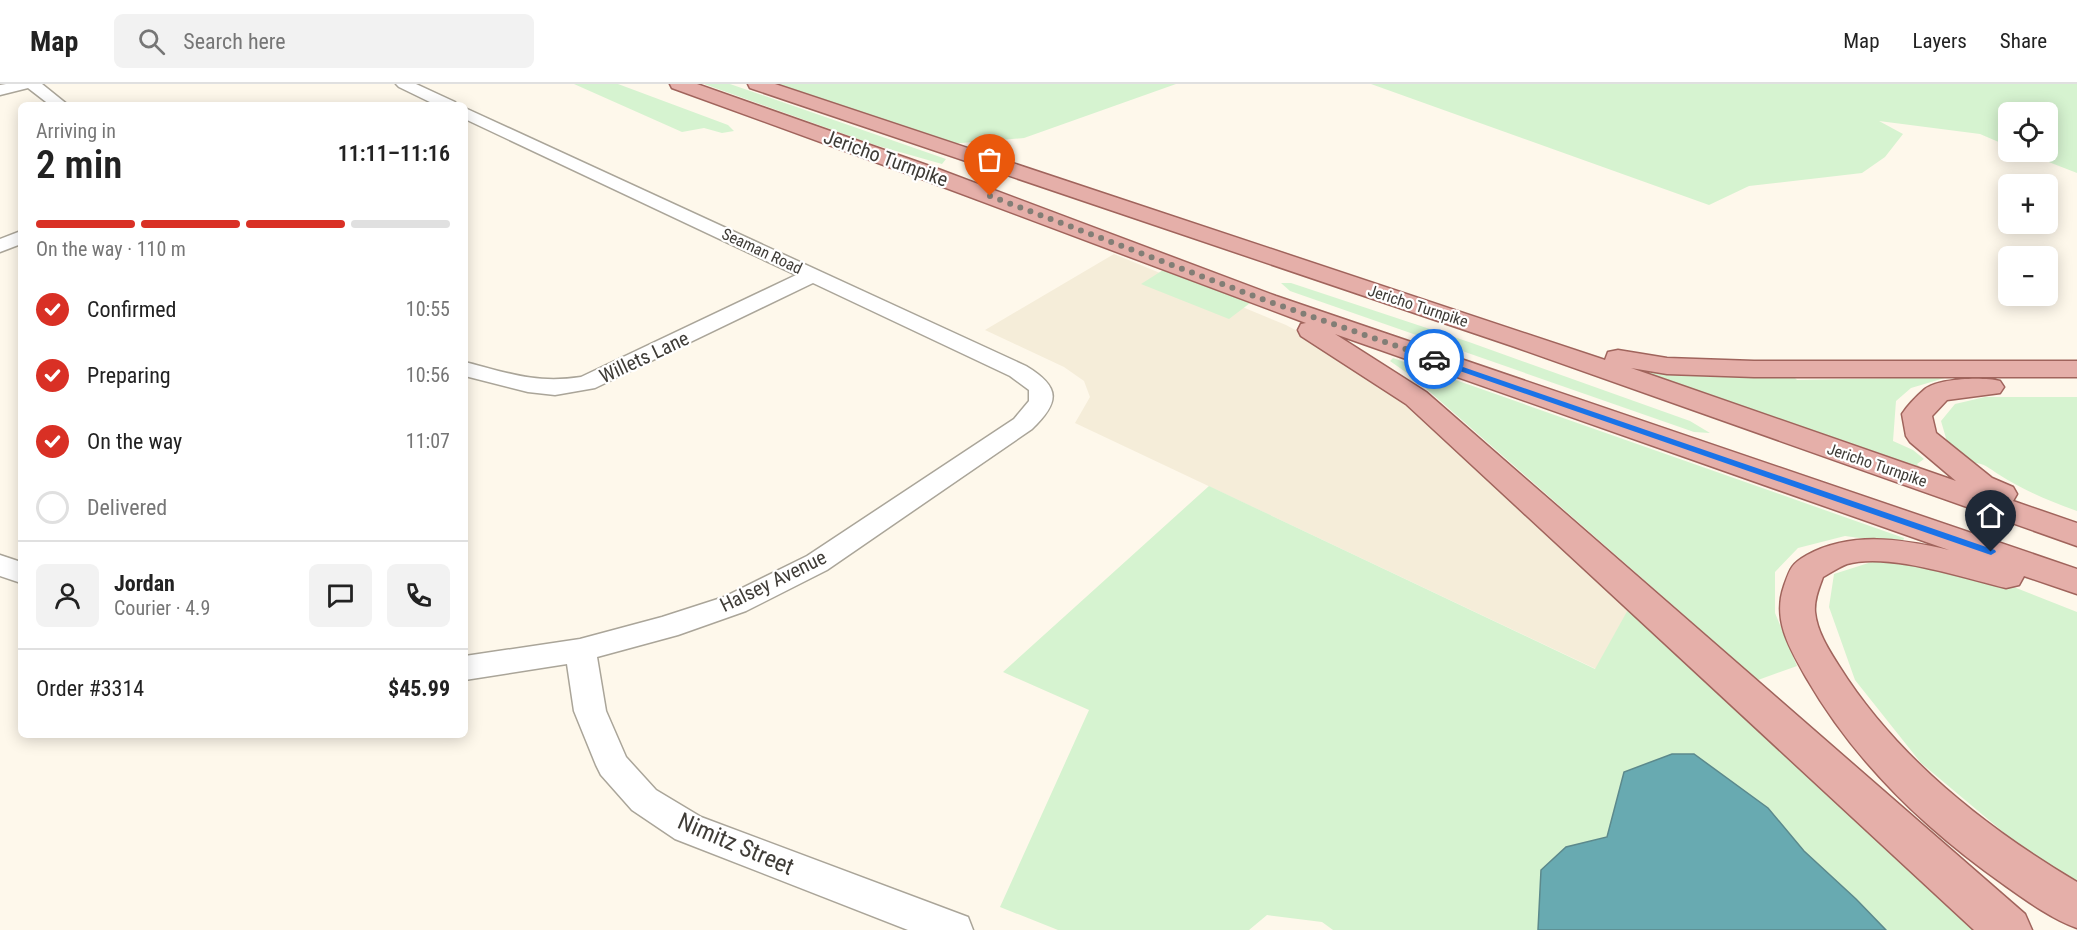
<!DOCTYPE html>
<html lang="en">
<head>
<meta charset="utf-8">
<style>
	:root { --surface:#fff; --page:#f2f2f2; --text:#222; --muted:#767676; --line:#e0e0e0; --accent:#d93025 }
	body { margin:0; font-family:"Roboto Condensed",sans-serif; background:var(--page); color:var(--text); height:100vh; display:flex; flex-direction:column; font-size:22px; white-space:nowrap }
	* { box-sizing:border-box; margin:0 }
	p { font-size:20px; color:var(--muted) }
	.icon { flex:none; width:33px; height:33px; fill:none; stroke:currentColor; stroke-width:2; stroke-linecap:round; stroke-linejoin:round }
	.map { position:relative; flex:1; overflow:hidden }
	.side { position:absolute; left:18px; top:18px; width:450px; height:636px; display:flex; flex-direction:column; background:var(--surface); border-radius:9px; box-shadow:0 3px 15px #0003 }
	.side>* { flex:none }
	.controls { position:absolute; left:1998px; top:18px; display:grid; gap:12px }
	.controls a { display:grid; place-items:center; width:60px; height:60px; border-radius:9px; background:var(--surface); box-shadow:0 3px 15px #0003; font-size:30px }
	.pin { position:absolute; display:grid; place-items:center; width:51px; height:51px; color:#fff; margin:-62px -26px; border-radius:50% 50% 50% 0; rotate:-45deg; box-shadow:0 0 6px #0007 }
	.pin .icon { rotate:45deg }
	.courier { position:absolute; display:grid; place-items:center; width:60px; height:60px; margin:-30px; border:4px solid #1a73e8; border-radius:50%; background:#fff; color:#222; box-shadow:0 2px 8px #0007 }
	.headline em { font-style:normal; font-weight:600 }
	.headline div { display:flex; flex-direction:column-reverse }
	.headline { display:flex; align-items:center; justify-content:space-between; height:102px; padding:0 18px }
	h1 { font-size:39px; font-weight:600; line-height:45px }
	.bar { display:grid; grid-template-columns:repeat(4,1fr); gap:9px 6px; align-content:center; height:72px; padding:0 18px }
	.bar i { height:8px; border-radius:4px; background:var(--line) }
	.bar .current { background:var(--accent) }
	.bar p { grid-column:span 4 }
	.line { display:flex; align-items:center; gap:15px; padding:0 18px; border-top:2px solid var(--line) }
	.line div { flex:1 }
	.round { display:grid; place-items:center; flex:none; width:63px; height:63px; border-radius:9px; background:var(--page) }
	ol { padding:0 18px; list-style:none }
	li { display:flex; align-items:center; gap:18px; height:66px }
	li p { margin-inline-start:auto }
	li .icon { padding:6px; border-radius:50%; background:var(--accent); color:#fff; stroke-width:4 }
	li:last-child { color:var(--muted) }
	li i { width:33px; height:33px; border:3px solid var(--line); border-radius:50% }
	header { display:flex; align-items:center; gap:36px; box-sizing:border-box; height:84px; padding:0 30px; background:var(--surface); border-bottom:2px solid var(--line) }
	header strong { font-size:28px }
	nav { display:flex; gap:33px; margin-inline-start:auto; font-size:21px }
	.search { width:420px; height:54px; background:var(--page); display:flex; align-items:center; gap:15px; box-sizing:border-box; padding:0 21px; border-radius:9px; color:var(--muted); font-size:22px }
	.map>svg:first-child { display:block }
	.built { fill:#f5edd9 }
	.green { fill:#d6f3d0 }
	.water { fill:#68aab1; stroke:#5c898c; stroke-width:1.5 }
	.lines { fill:none; stroke-linecap:round; stroke-linejoin:round }
	.minor-casing { stroke:#aaa599; stroke-width:3 }
	.primary-casing { stroke:#a0645c; stroke-width:3 }
	.minor { fill:#fff; fill-rule:evenodd }
	.primary { fill:#e5afa9; fill-rule:evenodd }
	.route { fill:#1a73e8 }
	.done { stroke:#827e76; stroke-width:6; stroke-dasharray:0 10.8 }
	.labels { text-anchor:middle; dominant-baseline:central; stroke-width:4.5; stroke-linejoin:round; paint-order:stroke }
	.far-street-label { font-size:16px; fill:#3f3c37; stroke:#fff }
	.street-label { font-size:20px; fill:#3f3c37; stroke:#fff }
	.near-street-label { font-size:24px; fill:#3f3c37; stroke:#fff }
</style>
</head>
<body>
<header>
<strong>Map</strong>
<div class="search"><svg class="icon" aria-label="search" viewBox="0 0 24 24"><circle cx="10" cy="10" r="6"/><path d="M15 15l6 6"/></svg>Search here</div>
<nav><a>Map</a><a>Layers</a><a>Share</a></nav>
</header>
<div class="map">
<svg width="2077" height="846" viewBox="0 0 2077 846">
	<rect width="100%" height="100%" fill="#fef8eb"/>
	<path class="built" d="M 1114,170 L 1286,241 L 1333,266 L 1387,304 L 1636,512 L 1596,585 L 1075,339 L 1090,313 L 1084,297 L 1064,283 L 985,246 Z"/>
	<path class="green" d="M 574,0 L 618,0 L 728,41 L 734,47 L 722,49 L 704,44 L 682,48 Z
		M 704,0 L 730,0 L 946,75 L 942,80 L 875,61 Z
		M 762,0 L 1176,0 L 1024,54 L 936,61 Z
		M 1371,0 L 2077,0 L 2077,89 L 2023,68 L 2048,68 L 2048,28 L 2008,28 L 2008,62 L 1980,50 L 1879,37 L 1903,50 L 1885,73 L 1862,89 L 1749,102 L 1709,121 Z
		M 1171,181 L 1258,213 L 1229,235 L 1141,200 Z
		M 1281,199 L 1291,199 L 1469,258 L 1690,337 L 1710,349 L 1694,348 L 1290,207 Z
		M 1393,274 L 1904,454 L 1902,460 L 1845,452 L 1798,464 L 1775,488 L 1775,529 L 1797,582 L 1758,596 L 1414,294 L 1390,277 Z
		M 1615,279 L 1793,292 L 1797,296 L 1948,293 L 1911,304 L 1896,317 L 1893,357 L 1913,366 L 1924,375 L 1917,380 L 1924,387 Z
		M 1985,313 L 2077,313 L 2077,427 C 2049,417 2023,406 1998,390 C 1989,384 1983,378 1972,379 L 1948,361 L 1941,337 L 1955,320 Z
		M 1209,402 L 1595,585 L 1630,522 L 1982,846 L 1333,846 L 1322,838 L 1267,831 L 1249,846 L 1058,846 L 1000,823 L 1089,626 L 1003,588 Z
		M 1881,475 L 2001,498 L 2077,528 L 2077,798 L 2027,768 L 1921,679 L 1855,596 L 1829,523 L 1834,490 Z"/>
	<path class="water" d="M 1672,670 L 1694,670 L 1768,724 L 1804,767 L 1856,815 L 1886,846 L 1538,846 L 1541,786 L 1566,763 L 1607,753 L 1624,688 Z"/>
	<g class="lines">
		<defs>
			<path id="minor" d="M 6,0 L 42,0 L 68,21 L 50,21 L 28,4 L 0,11 L 0,1 Z
				M 396,0 L 416,0 L 455,18 L 457,21 L 436,21 L 399,3 Z
				M 465,24 L 1026,282 C 1061,303 1060,318 1032,345 L 827,486 L 746,527 L 678,551 L 597,573 L 606,627 L 626,673 L 656,706 L 701,733 L 968,833 L 973,846 L 908,846 L 675,755 L 632,726 L 601,691 L 596,681 L 574,627 L 567,580 L 465,596 L 465,572 L 580,555 L 662,533 L 724,513 L 807,472 L 1014,335 L 1029,317 L 1029,306 L 1010,292 L 813,199 L 595,304 L 555,311 L 528,308 L 465,292 L 465,278 C 508,289 536,300 581,293 L 796,191 L 465,35 Z
				M 21,147 L 21,160 L 0,168 L 0,155 Z
				M 0,471 L 21,478 L 21,499 L 0,492 Z"/>
			<path id="primary" d="M 670,0 L 697,0 L 938,85 L 1276,212 L 2077,485 L 2077,510 L 2024,492 L 2019,501 L 2006,504 C 1964,494 1888,468 1847,480 C 1839,483 1830,489 1823,493 C 1819,504 1814,516 1815,528 C 1817,548 1829,566 1839,582 C 1896,673 1986,744 2077,798 L 2077,844 C 2050,834 2027,817 2003,800 C 1925,745 1855,678 1807,595 C 1790,565 1772,536 1784,502 C 1790,485 1791,480 1807,471 C 1852,447 1901,455 1949,466 L 1335,250 L 1426,308 L 2025,830 L 2032,846 L 1974,846 L 1406,320 L 1301,252 L 1298,246 L 1301,240 L 1306,239 L 922,95 L 672,4 Z
				M 748,0 L 775,0 L 1605,276 L 1608,268 L 1618,266 L 1667,274 L 1754,277 L 2077,277 L 2077,293 L 1754,293 L 1667,290 L 1631,284 L 1956,397 L 1910,358 L 1906,352 L 1902,330 C 1908,321 1917,312 1925,305 C 1940,294 1983,293 2000,297 L 2004,303 L 2000,309 L 1947,316 L 1932,332 L 1936,349 L 1992,394 L 2013,403 L 2017,410 L 2013,417 L 2077,439 L 2077,462 L 1515,263 L 750,4 Z"/>
		</defs>
		<use href="#minor" class="minor-casing"/>
		<use href="#primary" class="primary-casing"/>
		<use href="#minor" class="minor"/>
		<use href="#primary" class="primary"/>
	</g>
	<path class="route" d="M 1434,273 L 1995,466 L 1996,468 L 1991,471 L 1988,470 L 1431,277 L 1430,275 Z"/>
	<g class="lines">
		<path class="done" d="M 990,112 L 1267,217 L 1434,275"/>
	</g>
	<g class="labels">
		<g class="far-street-label">
			<text transform="translate(762 167) rotate(25)">Seaman Road</text>
			<text transform="translate(1418 222) rotate(18)">Jericho Turnpike</text>
			<text transform="translate(1877 381) rotate(19)">Jericho Turnpike</text>
		</g>
		<g class="street-label">
			<text transform="translate(886 74) rotate(20)">Jericho Turnpike</text>
			<text transform="translate(644 273) rotate(-25)">Willets Lane</text>
			<text transform="translate(773 497) rotate(-26)">Halsey Avenue</text>
		</g>
		<g class="near-street-label">
			<text transform="translate(736 760) rotate(23)">Nimitz Street</text>
		</g>
	</g>
</svg>
<div class="controls">
<a><svg class="icon" aria-label="locate" viewBox="0 0 24 24"><circle cx="12" cy="12" r="6"/><path d="M12 2v4M12 18v4M2 12h4M18 12h4"/></svg></a>
<a>+</a>
<a>−</a>
</div>
<div class="pin" style="left:990px;top:112px;background:#ea580c"><svg class="icon" aria-label="bag" viewBox="0 0 24 24"><path d="M5 8h14l-1 12H6zM9 8a3 3 0 0 1 6 0"/></svg></div>
<div class="pin" style="left:1991px;top:468px;background:#1f2937"><svg class="icon" aria-label="home" viewBox="0 0 24 24"><path d="M3 11l9-7 9 7M6 9v11h12V9"/></svg></div>
<div class="courier" style="left:1434px;top:275px"><svg class="icon" aria-label="car" viewBox="0 0 24 24"><path d="M5 17H2v-5l4-1 3-4h7l3 4 3 1v5h-3M9 17h6M6 11h13"/><circle cx="7" cy="17" r="2"/><circle cx="17" cy="17" r="2"/></svg></div>
<section class="side">
<div class="headline"><div><h1>2 min</h1><p>Arriving in</p></div><em>11:11–11:16</em></div>
<div class="bar"><i class="current"></i><i class="current"></i><i class="current"></i><i></i><p>On the way · 110 m</p></div>
<ol>
<li><svg class="icon" aria-label="check" viewBox="0 0 24 24"><path d="M5 12l5 5 9-10"/></svg>Confirmed<p>10:55</p></li>
<li><svg class="icon" aria-label="check" viewBox="0 0 24 24"><path d="M5 12l5 5 9-10"/></svg>Preparing<p>10:56</p></li>
<li><svg class="icon" aria-label="check" viewBox="0 0 24 24"><path d="M5 12l5 5 9-10"/></svg>On the way<p>11:07</p></li>
<li><i></i>Delivered</li>
</ol>
<div class="line" style="height:108px"><a class="round"><svg class="icon" aria-label="person" viewBox="0 0 24 24"><circle cx="12" cy="8" r="4"/><path d="M4 21q1-7 8-7t8 7"/></svg></a><div><b>Jordan</b><p>Courier · 4.9</p></div><a class="round"><svg class="icon" aria-label="chat" viewBox="0 0 24 24"><path d="M4 5h16v11H9l-5 4z"/></svg></a><a class="round"><svg class="icon" aria-label="phone" viewBox="0 0 24 24"><path d="M5 4h4l2 5-3 2q2 4 5 5l2-3 5 2v4C11 20 4 13 5 4z"/></svg></a></div>
<div class="line" style="height:78px"><div>Order #3314</div><b>$45.99</b></div>
</section>
</div>
</body>
</html>
